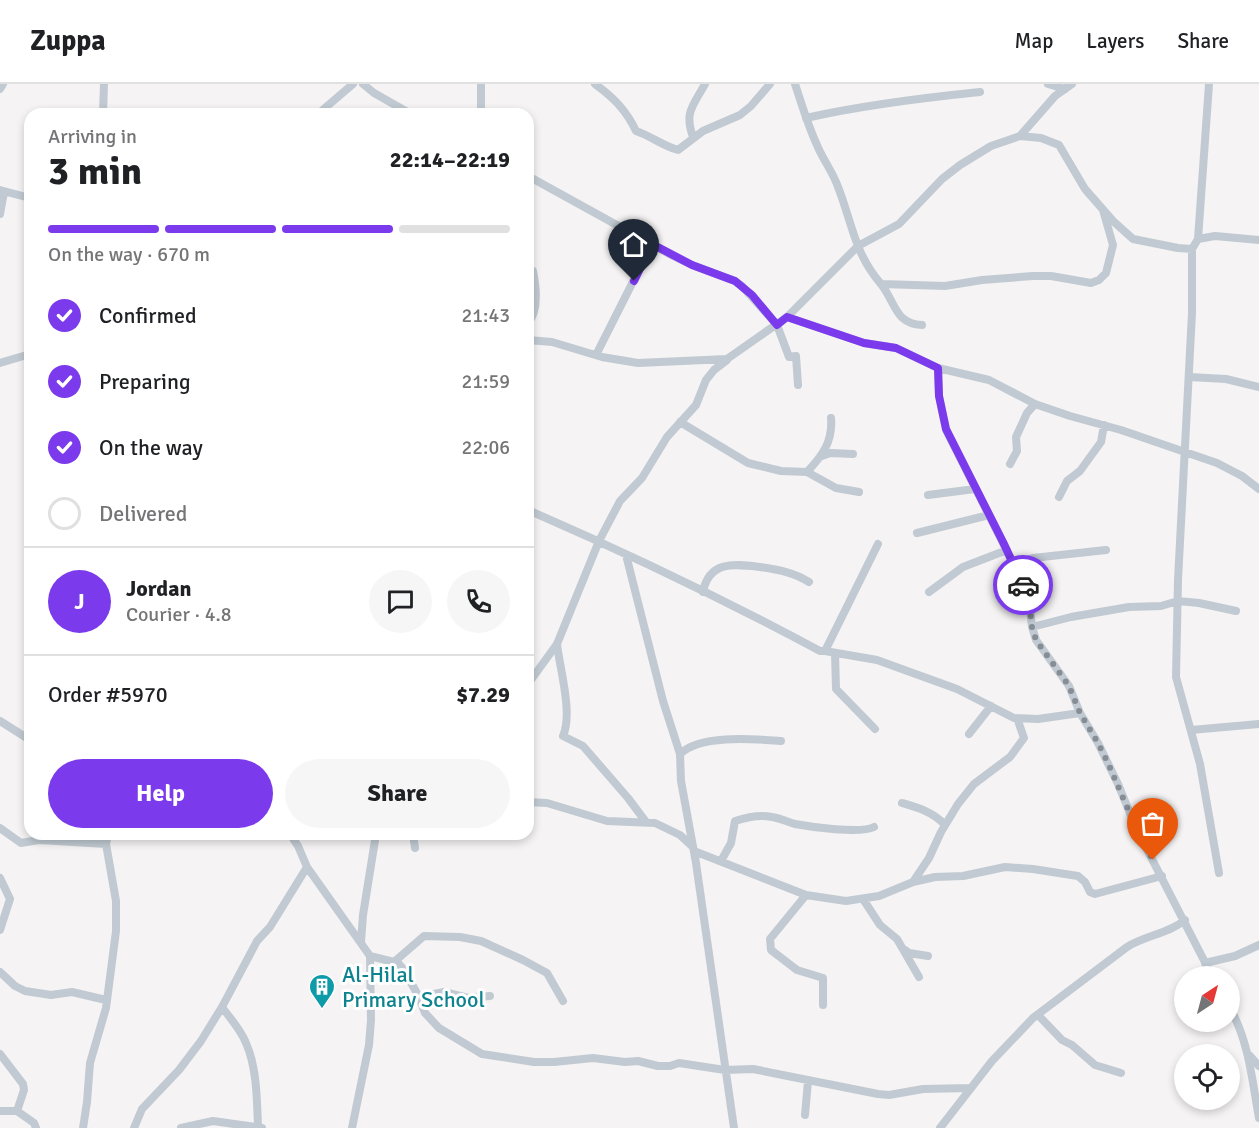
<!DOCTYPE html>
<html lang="en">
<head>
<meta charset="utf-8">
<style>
	:root { --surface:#fff; --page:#f6f6f6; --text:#202124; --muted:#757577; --line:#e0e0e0; --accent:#7c3aed }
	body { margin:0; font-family:Signika,sans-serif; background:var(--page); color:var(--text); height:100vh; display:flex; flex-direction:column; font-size:22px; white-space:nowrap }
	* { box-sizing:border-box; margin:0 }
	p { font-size:20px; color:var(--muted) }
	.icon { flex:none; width:33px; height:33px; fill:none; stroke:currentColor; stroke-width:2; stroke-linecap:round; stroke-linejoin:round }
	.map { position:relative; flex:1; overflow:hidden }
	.details { position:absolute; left:24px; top:24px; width:510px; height:732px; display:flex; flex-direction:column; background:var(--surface); border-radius:18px; box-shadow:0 3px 9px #0003 }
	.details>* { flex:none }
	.needle { width:39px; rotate:36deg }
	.buttons { position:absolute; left:1174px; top:882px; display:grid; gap:12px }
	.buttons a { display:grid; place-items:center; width:66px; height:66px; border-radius:50%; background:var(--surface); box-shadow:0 3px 9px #0003; font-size:30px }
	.pin { position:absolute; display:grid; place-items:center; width:51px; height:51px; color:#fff; margin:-62px -26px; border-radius:50% 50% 50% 0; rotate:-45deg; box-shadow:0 0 6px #0007 }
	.pin .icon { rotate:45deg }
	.courier { position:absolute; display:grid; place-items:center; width:60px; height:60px; margin:-30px; border:4px solid #7c3aed; border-radius:50%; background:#fff; color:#222; box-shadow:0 2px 8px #0007 }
	.overview em { font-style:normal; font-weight:800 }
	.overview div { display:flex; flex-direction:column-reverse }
	.overview { display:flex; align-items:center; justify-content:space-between; height:102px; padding:0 24px }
	h1 { font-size:39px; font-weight:800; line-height:45px }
	.bar { display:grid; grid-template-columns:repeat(4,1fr); gap:9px 6px; align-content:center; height:72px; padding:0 24px }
	.bar i { height:8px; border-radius:4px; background:var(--line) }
	.bar .on { background:var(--accent) }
	.bar p { grid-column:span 4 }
	.line { display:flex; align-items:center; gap:15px; padding:0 24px; border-top:2px solid var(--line) }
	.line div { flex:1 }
	.round { display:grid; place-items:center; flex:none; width:63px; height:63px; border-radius:32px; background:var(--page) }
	ol { padding:0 24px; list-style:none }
	li { display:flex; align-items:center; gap:18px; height:66px }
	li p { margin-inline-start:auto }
	li .icon { padding:6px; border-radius:50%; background:var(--accent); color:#fff; stroke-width:4 }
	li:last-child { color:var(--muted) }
	li i { width:33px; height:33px; border:3px solid var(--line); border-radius:50% }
	.action { display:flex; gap:12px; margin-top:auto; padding:12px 24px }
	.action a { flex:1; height:69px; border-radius:36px; background:var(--accent); color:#fff; font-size:24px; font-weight:800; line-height:69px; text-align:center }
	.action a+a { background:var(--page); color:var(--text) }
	header { display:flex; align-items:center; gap:36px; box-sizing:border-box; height:84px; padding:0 30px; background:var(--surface); border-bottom:2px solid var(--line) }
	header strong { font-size:28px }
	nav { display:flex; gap:33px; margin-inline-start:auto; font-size:21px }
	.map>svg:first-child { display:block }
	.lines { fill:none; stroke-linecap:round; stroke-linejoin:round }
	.minor { stroke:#c1cad2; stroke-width:8 }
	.done { stroke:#868d94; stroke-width:6; stroke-dasharray:0 10.8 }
	.route { stroke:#7c3aed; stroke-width:8 }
	.labels { text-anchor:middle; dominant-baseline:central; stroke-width:6; stroke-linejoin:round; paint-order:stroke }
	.culture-label { font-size:22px; fill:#0d838f; stroke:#fff; text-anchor:start }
</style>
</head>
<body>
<header>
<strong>Zuppa</strong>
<nav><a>Map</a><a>Layers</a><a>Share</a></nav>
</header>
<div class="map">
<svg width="1259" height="1044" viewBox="0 0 1259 1044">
	<rect width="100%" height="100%" fill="#f5f3f3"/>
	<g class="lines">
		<path class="minor" d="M 363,0 L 374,9 L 411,30
			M 595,0 C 614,14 626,26 636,47 C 651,52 663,62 678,66 L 703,47 L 740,31 L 751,22 L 770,0
			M 795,0 C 802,21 808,42 817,61 C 823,76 833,88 838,103 C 852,138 854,169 881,200 L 945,202 L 982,196 L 1033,192 L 1051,192 L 1091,199 L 1099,196 L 1106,189 L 1113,161 L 1103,126
			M 1048,0 L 1065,5
			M 0,5 L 3,0
			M 103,30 L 104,0
			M 318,30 L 353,0
			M 481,30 L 481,0
			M 806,34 C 863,21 921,14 980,8
			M 1020,52 L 1041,54 L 1059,61 L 1085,105 L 1113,137 L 1133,155 L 1178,164 L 1192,165 L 1198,155 L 1215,152 L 1259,156
			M 693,53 C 684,28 693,22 705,0
			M 528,92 L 673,172 L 692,181 L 735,197 L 742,202 L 777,241 L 789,273 L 796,272 L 798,301
			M 0,106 L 30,114
			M 0,130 L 4,108
			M 1198,155 L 1209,0
			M 1192,165 L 1192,229 L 1178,496 L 1176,593 L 1200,680 L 1219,789
			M 881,200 C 896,219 895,240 922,241
			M 787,233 L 864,259 L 896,264 L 938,284 L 989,296 L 1035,320 L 1070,332 L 1121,346 L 1217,379 L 1242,392 L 1259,405
			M 528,239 C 539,227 536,202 533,187
			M 528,256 L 552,258 L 602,273 L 638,279 L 727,275 L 787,233 L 858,162 L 899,140 L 942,95 L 960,81 L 991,62 L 1020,52 L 1055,12 L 1072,0
			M 596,271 L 652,160
			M 0,279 L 30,270
			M 938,284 L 939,312 L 946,346 L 1014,481 L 1029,516 L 1032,543 L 1036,556 L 1069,602 L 1080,629 L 1098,659 L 1118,700 L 1136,744 L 1212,892
			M 1189,293 L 1226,295 L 1259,303
			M 680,338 L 748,379 L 781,387 L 807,388 L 836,404 L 859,408
			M 822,372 L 830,369 L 853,370
			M 1010,380 L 1017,367 L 1016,353 L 1027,329 L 1035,320
			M 807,388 C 822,372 833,358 831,334
			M 928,411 L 975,405
			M 1059,413 L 1067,397 L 1080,387 L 1101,358 L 1104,341
			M 528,426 C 627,469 725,516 820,567 L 825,567 L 878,460
			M 917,449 L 989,431
			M 626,471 L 663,617 L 680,670 L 681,697 L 696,779 L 734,1044
			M 1014,481 L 1033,474 L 1106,466
			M 703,508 C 709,476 735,480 760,483 C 779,486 793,488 809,498
			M 929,508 L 963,483 L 1007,466
			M 1032,543 L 1071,533 L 1129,523 L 1161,522 L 1178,517 L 1199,519 L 1236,527
			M 557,560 C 560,586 573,629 563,652 L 583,662 L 628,714 L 646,738
			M 825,567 L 877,576 L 957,605 L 1014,634 L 1038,635 L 1080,629
			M 835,569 L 836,605 L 875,645
			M 528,600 L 557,560 L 599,457 L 620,417 L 642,394 L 667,353 L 696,321 L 706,296 L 714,286 L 727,276
			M 0,637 L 30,656
			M 1191,646 L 1259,640
			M 969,650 L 991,622
			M 680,670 C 700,650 754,655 781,657
			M 528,718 L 547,719 L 607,737 L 655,739 L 680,751 L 693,763
			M 902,719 C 919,724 933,728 945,741
			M 0,744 L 21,759 L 39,756 L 106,760
			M 290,750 L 298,762 L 307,783 L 370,872 L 371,936 L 369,961 L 352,1044
			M 413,750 L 415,764
			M 694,767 L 806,811 L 846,817 L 879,812 L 913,798 L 929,774 L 941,748 L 958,720 L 974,700 L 1010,673 L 1024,654 L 1017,634
			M 721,777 L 731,759 L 735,737 C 747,733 759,730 772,733 C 780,734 787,738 795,740 C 811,743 860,750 874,743
			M 0,794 L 10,815 L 0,846
			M 913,798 L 935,793 L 963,792 L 1005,783 L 1033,785 L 1078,792 L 1085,798 L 1090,808 L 1095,810 L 1162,792
			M 806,811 L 770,855 L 771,866 L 797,886 L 823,894 L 823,921
			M 863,815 L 880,841 L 897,855 L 919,893
			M 361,858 L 363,831 L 376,750
			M 905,866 L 909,869 L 928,872
			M 370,872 L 394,878 L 424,852 L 460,853 L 481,857 L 523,876 L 547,889 L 563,917
			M 394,878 L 399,880 L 404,886 L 419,913 L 425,929 L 439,944 L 482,970 L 534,978 L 554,978 L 593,974 L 625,978 L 638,977 L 658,982 L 670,982 L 679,979 L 725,986 L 753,985 L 878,1010 L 889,1011 L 923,1005 L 971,1004
			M 1205,879 L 1235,872 L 1259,861
			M 0,888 L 15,902 L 25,907 L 51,911 L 72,908 L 106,916
			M 419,913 L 444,908 L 468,914 L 490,912
			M 222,923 C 230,934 241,946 246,959 C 257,984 257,1016 258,1044
			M 1230,924 C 1249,958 1252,996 1259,1034
			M 1038,931 L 1062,956 L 1072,961 L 1095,981 L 1121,989
			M 0,970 L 23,1000 L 24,1006 L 17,1027 L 34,1039 L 36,1044
			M 1249,971 L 1259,982
			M 0,1027 L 17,1027
			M 805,1031 L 808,997
			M 83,1044 L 87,1018 L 90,979 L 106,924 L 116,847 L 116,817 L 106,760 L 108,750
			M 134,1044 L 142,1025 L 179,986 L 201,957 L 222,923 L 257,857 L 270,843 L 307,783
			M 181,1044 L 213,1037 L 262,1044
			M 940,1044 L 992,977 L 1033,934 L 1127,863 C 1146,851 1168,850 1185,836"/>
	</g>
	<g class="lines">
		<path class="done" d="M 1023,501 L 1029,516 L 1032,543 L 1036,556 L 1069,602 L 1080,629 L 1098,659 L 1108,679 L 1136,744 L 1153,776"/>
		<path class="route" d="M 634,197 L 652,160 L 692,181 L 735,197 L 752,211 L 777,241 L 787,233 L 864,259 L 896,264 L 938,284 L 939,312 L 946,345 L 1003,458 L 1023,501"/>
	</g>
	<defs>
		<symbol id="building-pin" viewBox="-11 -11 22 30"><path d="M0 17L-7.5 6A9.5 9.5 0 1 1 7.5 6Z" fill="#0f9aa8" stroke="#fff"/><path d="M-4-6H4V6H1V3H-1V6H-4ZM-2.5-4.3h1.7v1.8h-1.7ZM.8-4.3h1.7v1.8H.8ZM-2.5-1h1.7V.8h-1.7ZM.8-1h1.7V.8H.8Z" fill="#fff"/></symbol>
	</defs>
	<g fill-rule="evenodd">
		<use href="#building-pin" x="307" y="888" width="30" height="40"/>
	</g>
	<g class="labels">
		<g class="culture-label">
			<text x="342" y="890">Al-Hilal<tspan x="342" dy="25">Primary School</tspan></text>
		</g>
	</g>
</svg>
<div class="buttons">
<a><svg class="needle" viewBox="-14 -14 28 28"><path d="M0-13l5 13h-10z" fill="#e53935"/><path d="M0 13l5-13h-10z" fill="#757577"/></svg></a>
<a><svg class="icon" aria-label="locate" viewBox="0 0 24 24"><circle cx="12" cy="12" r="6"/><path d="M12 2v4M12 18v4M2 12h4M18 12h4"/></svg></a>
</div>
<div class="pin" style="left:1153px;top:776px;background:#ea580c"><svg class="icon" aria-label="bag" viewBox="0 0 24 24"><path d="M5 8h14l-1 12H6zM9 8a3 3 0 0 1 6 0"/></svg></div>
<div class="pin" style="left:634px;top:197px;background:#1f2937"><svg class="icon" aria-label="home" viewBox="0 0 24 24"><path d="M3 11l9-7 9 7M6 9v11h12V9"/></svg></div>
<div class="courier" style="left:1023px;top:501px"><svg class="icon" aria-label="car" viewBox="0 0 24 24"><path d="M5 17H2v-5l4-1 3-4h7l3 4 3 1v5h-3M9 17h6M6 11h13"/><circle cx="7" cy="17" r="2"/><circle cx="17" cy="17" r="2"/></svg></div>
<section class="details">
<div class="overview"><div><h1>3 min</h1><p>Arriving in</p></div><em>22:14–22:19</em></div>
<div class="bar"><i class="on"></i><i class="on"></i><i class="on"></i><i></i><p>On the way · 670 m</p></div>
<ol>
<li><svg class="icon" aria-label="check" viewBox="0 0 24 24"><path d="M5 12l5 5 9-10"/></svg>Confirmed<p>21:43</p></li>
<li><svg class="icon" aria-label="check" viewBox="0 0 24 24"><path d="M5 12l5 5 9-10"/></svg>Preparing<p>21:59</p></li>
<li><svg class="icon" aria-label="check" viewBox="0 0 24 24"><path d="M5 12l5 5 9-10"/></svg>On the way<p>22:06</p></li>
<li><i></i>Delivered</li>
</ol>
<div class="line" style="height:108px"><b class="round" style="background:var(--accent);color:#fff">J</b><div><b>Jordan</b><p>Courier · 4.8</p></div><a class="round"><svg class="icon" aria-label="chat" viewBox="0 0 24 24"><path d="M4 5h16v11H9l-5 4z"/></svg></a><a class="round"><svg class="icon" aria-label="phone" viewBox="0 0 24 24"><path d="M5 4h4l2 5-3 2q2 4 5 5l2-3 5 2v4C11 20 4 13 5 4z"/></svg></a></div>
<div class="line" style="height:78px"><div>Order #5970</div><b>$7.29</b></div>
<div class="action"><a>Help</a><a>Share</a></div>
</section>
</div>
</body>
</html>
